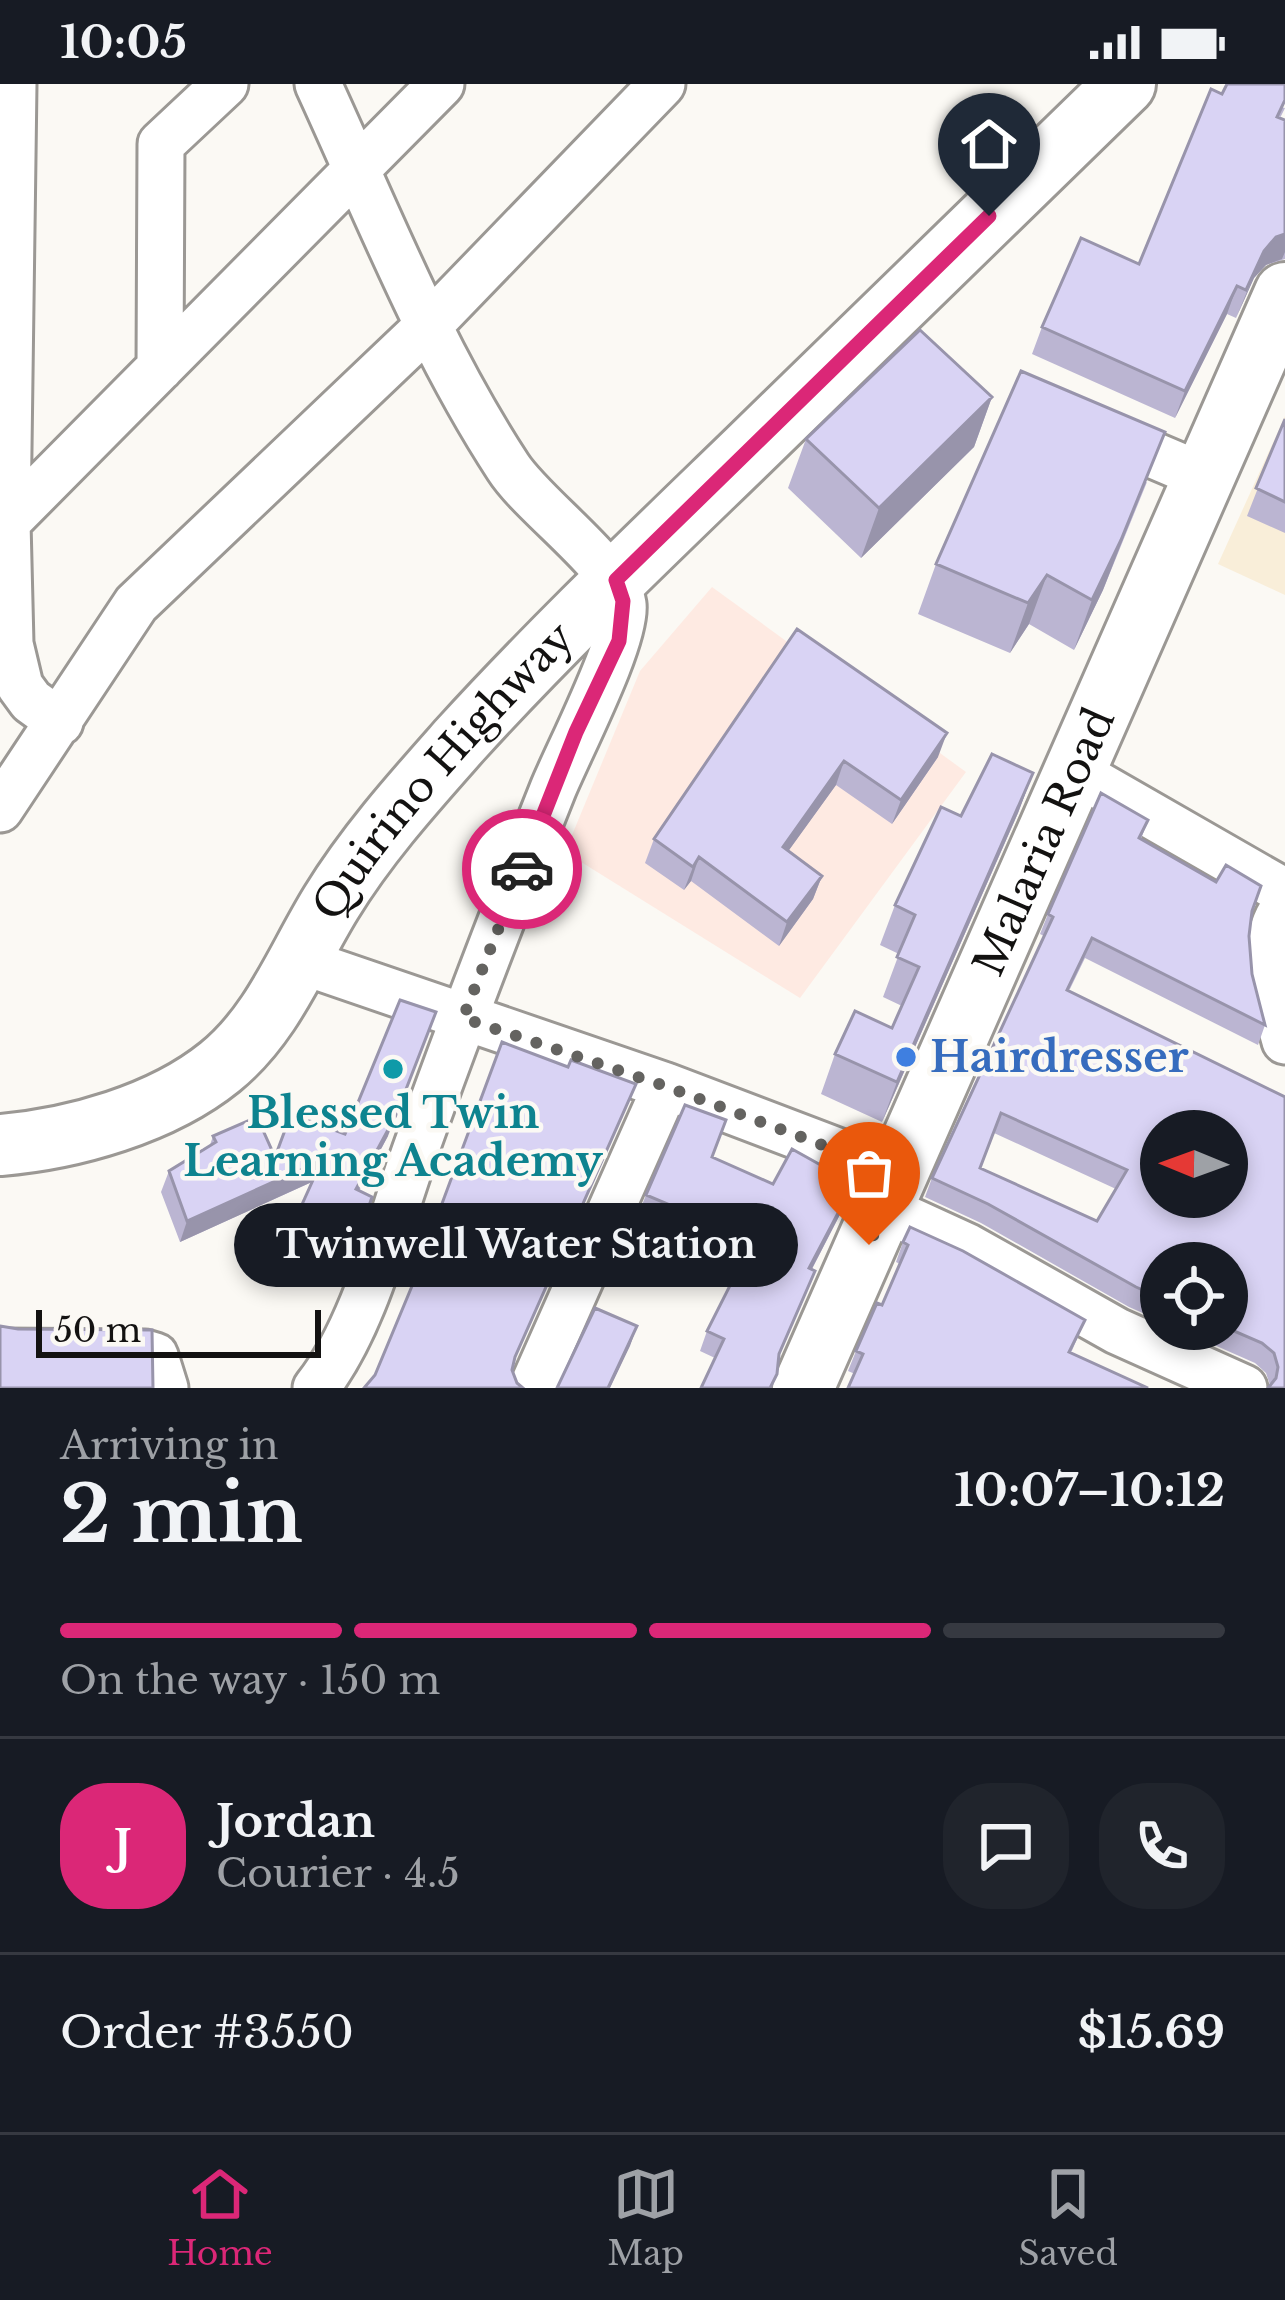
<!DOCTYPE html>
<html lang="en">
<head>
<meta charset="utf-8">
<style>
	:root { --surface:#171b24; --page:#20242c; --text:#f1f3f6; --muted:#9ea1a6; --line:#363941; --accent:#db2777 }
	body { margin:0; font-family:"Libre Baskerville",serif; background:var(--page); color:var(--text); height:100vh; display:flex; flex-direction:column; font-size:45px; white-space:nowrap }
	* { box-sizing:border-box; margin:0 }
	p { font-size:39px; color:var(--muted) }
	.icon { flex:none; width:66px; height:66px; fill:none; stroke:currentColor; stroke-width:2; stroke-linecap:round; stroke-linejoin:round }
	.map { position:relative; height:1304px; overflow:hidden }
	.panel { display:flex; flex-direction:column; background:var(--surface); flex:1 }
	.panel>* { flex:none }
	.needle { width:78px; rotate:271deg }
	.buttons { position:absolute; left:1140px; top:1026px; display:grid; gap:24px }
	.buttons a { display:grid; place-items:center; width:108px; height:108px; border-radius:50%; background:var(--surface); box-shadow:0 6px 18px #0003; font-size:60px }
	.scale { position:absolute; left:36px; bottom:30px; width:285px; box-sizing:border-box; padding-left:12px; border:6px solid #131211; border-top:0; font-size:33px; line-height:42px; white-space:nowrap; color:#131211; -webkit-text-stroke:9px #fbf9f4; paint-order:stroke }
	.pin { position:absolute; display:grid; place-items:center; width:102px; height:102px; color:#fff; margin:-123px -51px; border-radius:50% 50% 50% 0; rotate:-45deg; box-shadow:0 0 12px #0007 }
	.pin .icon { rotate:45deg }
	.courier { position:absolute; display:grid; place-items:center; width:120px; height:120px; margin:-60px; border:9px solid #db2777; border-radius:50%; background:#fff; color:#222; box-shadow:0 3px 15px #0007 }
	.bubble { position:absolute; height:84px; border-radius:42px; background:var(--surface); box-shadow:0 6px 18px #0003; font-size:39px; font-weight:700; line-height:84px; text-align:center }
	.headline em { font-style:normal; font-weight:700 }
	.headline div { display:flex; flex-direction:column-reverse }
	.headline { display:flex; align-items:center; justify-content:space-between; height:204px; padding:0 60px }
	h1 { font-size:78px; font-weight:700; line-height:90px }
	.bar { display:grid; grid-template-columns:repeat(4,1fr); gap:18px 12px; align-content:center; height:144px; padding:0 60px }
	.bar i { height:15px; border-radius:9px; background:var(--line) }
	.bar .current { background:var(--accent) }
	.bar p { grid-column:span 4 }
	.line { display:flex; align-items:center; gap:30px; padding:0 60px; border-top:3px solid var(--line) }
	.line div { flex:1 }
	.round { display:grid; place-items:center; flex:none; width:126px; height:126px; border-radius:48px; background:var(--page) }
	.status { display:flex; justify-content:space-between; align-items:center; height:84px; padding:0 60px; background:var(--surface); direction:ltr }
	.status svg { height:33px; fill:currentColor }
	.dock { display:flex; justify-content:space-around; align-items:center; height:168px; border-top:3px solid var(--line); background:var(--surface); font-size:33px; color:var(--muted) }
	.dock a { display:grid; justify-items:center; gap:6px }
	.dock .current { color:var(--accent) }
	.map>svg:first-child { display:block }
	.commercial { fill:#feeae2 }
	.education { fill:#f9eed9 }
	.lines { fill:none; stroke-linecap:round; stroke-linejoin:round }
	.minor-casing { stroke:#9b9894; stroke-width:51 }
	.major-casing { stroke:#9b9894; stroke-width:66 }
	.minor { stroke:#fff; stroke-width:45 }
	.major { stroke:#fff; stroke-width:60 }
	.wall { fill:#bbb5d2; fill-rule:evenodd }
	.shaded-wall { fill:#9894ab }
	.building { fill:#d9d3f4; stroke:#9894ab; stroke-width:3; fill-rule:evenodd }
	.done { stroke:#646360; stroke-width:12; stroke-dasharray:0 21.6 }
	.route { stroke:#db2777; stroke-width:15 }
	.shop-dot { fill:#3f7fe0; stroke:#fbf9f4; stroke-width:4.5 }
	.culture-dot { fill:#0f9aa8; stroke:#fbf9f4; stroke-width:4.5 }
	.labels { text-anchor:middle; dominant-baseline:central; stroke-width:9; stroke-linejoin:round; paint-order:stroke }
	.street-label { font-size:42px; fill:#131211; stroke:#fbf9f4 }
	.shop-label { font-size:42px; font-weight:bold; fill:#366cbe; stroke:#fbf9f4; text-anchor:start }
	.culture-label { font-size:42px; font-weight:bold; fill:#0d838f; stroke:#fbf9f4 }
</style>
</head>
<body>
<div class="status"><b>10:05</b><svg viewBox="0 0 49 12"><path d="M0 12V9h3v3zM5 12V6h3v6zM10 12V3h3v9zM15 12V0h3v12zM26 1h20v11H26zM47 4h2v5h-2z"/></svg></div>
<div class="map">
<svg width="1285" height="1304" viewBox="0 0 1285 1304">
	<rect width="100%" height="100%" fill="#fbf9f4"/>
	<path class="commercial" d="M 712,503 L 966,688 L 800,914 L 565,768 L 640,587 Z"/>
	<path class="education" d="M 1285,332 L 1285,511 L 1218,480 Z"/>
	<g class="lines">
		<defs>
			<path id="minor" d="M 13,0 L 7,438 L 10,560 L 20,602 L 31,617 L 60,638
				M 160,284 L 161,60 L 225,0
				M 1099,348 L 1205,393
				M 7,438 L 441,0
				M 1076,688 L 1285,808
				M 0,725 L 136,520 L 429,241 L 662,0
				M 1285,822 C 1255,863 1273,913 1285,957
				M 301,877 L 666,1002 L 900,1091
				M 885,1125 L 968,1163 L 1117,1247 L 1244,1304
				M 0,1268 L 145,1269 L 155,1272 L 165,1304
				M 316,1304 C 365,1243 390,1136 417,1062 C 460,942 506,823 553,705 C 569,666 628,553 623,520 C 617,481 533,422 508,383 C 430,264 377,128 318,0
				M 532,1304 L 666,1002"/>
			<g id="major">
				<path id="s1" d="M 0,1061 C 73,1055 162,1030 220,983 C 273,940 296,876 331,819 C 367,760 414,708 460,656 C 551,556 651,461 748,367 C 874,245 999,122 1125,0"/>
				<path id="s2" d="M 803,1304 L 1285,209"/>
			</g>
		</defs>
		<use href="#minor" class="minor-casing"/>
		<use href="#major" class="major-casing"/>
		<use href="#minor" class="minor"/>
		<use href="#major" class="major"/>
	</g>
	<path class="wall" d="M 1222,10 L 1285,24 L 1280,34 L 1285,36 L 1285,175 L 1266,181 L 1254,194 L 1236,234 L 1227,230 L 1175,334 L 1032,270 L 1042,243 L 1139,180 Z
		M 992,313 L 974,363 L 861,474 L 788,404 L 806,355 Z
		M 1285,335 L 1285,449 L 1247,432 Z
		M 1147,398 L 1103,506 L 1074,566 L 1029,540 L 1010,569 L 918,530 L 936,480 Z
		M 797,545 L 938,673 L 892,740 L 836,701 L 788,767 L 822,792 L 813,815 L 779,862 L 691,797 L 684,806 L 645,779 L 654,755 Z
		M 1033,689 L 1018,729 L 882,1038 L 821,1010 L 835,970 L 892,944 L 902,922 L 883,913 L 899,870 L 880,861 L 895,821 L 961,732 Z
		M 1148,736 L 1141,755 L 1252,827 L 1249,852 L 1252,890 L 1265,941 L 1258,961 L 1085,874 L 1069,907 L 1285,1013 L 1285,1304 L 1270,1301 L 1266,1289 L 1255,1279 L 1178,1245 L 1227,1245 L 1227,1179 L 1161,1179 L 1161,1237 L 1129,1223 L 981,1139 L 925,1113 L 932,1094 L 1044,852 L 1040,850 L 1048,830 ZM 994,1049 L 1116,1105 L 1097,1137 L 980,1084 Z
		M 568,983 L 636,1000 L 628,1020 L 375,1291 L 414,1198 L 402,1192 L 421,1136 L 429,1139 Z
		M 345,1050 L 388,1052 L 359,1107 L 372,1113 L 347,1184 L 287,1157 L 312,1098 L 180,1158 L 161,1108 L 169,1087 L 210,1061 L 213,1052 L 275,1073 Z
		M 712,1073 L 773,1100 L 849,1113 L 812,1185 L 815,1187 L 778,1275 L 777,1290 L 771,1304 L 701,1304 L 715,1274 L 700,1267 L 707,1247 L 743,1175 L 638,1131 L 646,1111 Z
		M 903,1158 L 1085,1236 L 1071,1269 L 855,1290 L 848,1287 L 856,1267 L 882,1221 L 900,1180 L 896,1178 Z"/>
	<path class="shaded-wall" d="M 1285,150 L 1285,168 L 1282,175 L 1266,181 L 1254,194 L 1236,234 L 1264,167 L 1276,153 Z
		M 1237,202 L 1227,230 L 1175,334 L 1185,307 Z
		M 992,313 L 974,363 L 861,474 L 879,424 Z
		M 1165,348 L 1103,506 L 1074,566 L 1092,516 Z
		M 1047,491 L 1029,540 L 1010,569 L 1028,519 Z
		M 947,649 L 938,673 L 892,740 L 901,716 Z
		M 844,677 L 836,701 L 774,787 L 783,763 Z
		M 1033,689 L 1018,729 L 882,1038 L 897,998 Z
		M 699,773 L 691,797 L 684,806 L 693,783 Z
		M 822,792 L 813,815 L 779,862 L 787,838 Z
		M 436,928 L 388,1052 L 348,1126 L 356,1105 Z
		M 636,1000 L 628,1020 L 507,1293 L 515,1273 Z
		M 322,1076 L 314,1097 L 180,1158 L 187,1137 Z
		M 857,1093 L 849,1113 L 802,1204 L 809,1184 Z
		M 637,1242 L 630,1262 L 610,1304 L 608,1304 Z"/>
	<path class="building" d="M 1227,0 L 1285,0 L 1285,16 L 1277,33 L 1285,36 L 1285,150 L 1276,153 L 1264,167 L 1246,206 L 1237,202 L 1185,307 L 1042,243 L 1081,154 L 1139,180 L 1211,5 L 1222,10 Z
		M 920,246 L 992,313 L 879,424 L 806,355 Z
		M 1021,287 L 1165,348 L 1121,456 L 1092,516 L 1047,491 L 1028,519 L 936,480 Z
		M 1285,335 L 1285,418 L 1256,404 Z
		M 797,545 L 947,649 L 901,716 L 844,677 L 783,763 L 822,792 L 787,838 L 699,773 L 693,783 L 654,755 Z
		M 992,670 L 1033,689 L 897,998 L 835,970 L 855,927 L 892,944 L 919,883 L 897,873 L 915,831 L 895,821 L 941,723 L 961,732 Z
		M 1101,709 L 1148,736 L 1139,754 L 1216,798 L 1226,781 L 1261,802 L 1252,827 L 1249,852 L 1252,890 L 1265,941 L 1092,854 L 1067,906 L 1285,1013 L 1285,1304 L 1268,1304 L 1276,1294 L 1278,1283 L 1274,1269 L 1262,1259 L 1227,1244 L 1227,1179 L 1161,1179 L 1161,1214 L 1136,1203 L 988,1120 L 932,1094 L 1053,833 L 1048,830 ZM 1001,1029 L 1127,1086 L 1097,1137 L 980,1084 ZM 1161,1047 L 1227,1047 L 1227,1113 L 1161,1113 Z
		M 400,916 L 436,928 L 396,1031 L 356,1105 L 372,1113 L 355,1163 L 295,1136 L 322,1076 L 187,1137 L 169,1087 L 216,1058 L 213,1052 L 257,1033 L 275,1073 L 291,1030 L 345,1050 Z
		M 502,958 L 568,983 L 571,976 L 636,1000 L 515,1273 L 512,1286 L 517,1299 L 523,1304 L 364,1304 L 375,1291 L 422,1178 L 409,1172 L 421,1136 L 429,1139 L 436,1123 L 440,1125 Z
		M 685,1021 L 726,1036 L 712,1073 L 773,1100 L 792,1065 L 844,1094 L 848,1088 L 857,1093 L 809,1184 L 815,1187 L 779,1270 L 777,1290 L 770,1304 L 701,1304 L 724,1255 L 707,1247 L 753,1156 L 646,1111 Z
		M 910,1143 L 963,1167 L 1085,1236 L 1069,1268 L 1148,1304 L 848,1304 L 863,1270 L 856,1267 L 877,1219 L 882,1221 L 908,1161 L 903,1158 Z
		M 595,1224 L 637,1242 L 608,1304 L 557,1304 Z
		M 0,1242 L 18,1245 L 152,1246 L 153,1304 L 0,1304 Z"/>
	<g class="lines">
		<path class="done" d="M 522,785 L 463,934 L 665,1002 L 900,1090 L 869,1161"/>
		<path class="route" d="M 522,785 L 576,648 L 619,557 L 623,517 L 616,496 L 989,132"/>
	</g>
	<circle class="shop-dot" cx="906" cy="973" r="12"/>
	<circle class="culture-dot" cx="393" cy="985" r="12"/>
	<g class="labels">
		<g class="street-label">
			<text stroke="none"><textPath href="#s1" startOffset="609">Quirino Highway</textPath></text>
			<text stroke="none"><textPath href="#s2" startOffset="597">Malaria Road</textPath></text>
		</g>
		<g class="shop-label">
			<text x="930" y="973">Hairdresser</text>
		</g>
		<g class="culture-label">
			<text x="393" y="1029">Blessed Twin<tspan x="393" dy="48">Learning Academy</tspan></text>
		</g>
	</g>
</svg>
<div class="buttons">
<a><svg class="needle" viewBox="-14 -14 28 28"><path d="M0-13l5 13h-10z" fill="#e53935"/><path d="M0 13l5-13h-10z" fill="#9ea1a6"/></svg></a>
<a><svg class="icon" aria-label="locate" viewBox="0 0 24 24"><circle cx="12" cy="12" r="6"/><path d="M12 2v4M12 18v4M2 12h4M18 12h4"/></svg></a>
</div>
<div class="scale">50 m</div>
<div class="pin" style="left:869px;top:1161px;background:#ea580c"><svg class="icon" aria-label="bag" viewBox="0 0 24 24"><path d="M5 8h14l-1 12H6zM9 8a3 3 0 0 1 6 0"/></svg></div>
<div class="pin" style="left:989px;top:132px;background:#1f2937"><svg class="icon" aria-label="home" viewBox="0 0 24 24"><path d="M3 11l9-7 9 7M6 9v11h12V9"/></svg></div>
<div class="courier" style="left:522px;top:785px"><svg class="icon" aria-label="car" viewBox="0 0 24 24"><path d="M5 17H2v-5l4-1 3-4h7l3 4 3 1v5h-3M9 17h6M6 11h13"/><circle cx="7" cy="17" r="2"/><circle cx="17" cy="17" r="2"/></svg></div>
<div class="bubble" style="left:234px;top:1119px;width:564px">Twinwell Water Station</div>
</div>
<section class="panel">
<div class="headline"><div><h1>2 min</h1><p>Arriving in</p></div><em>10:07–10:12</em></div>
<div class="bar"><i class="current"></i><i class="current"></i><i class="current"></i><i></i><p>On the way · 150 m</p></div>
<div class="line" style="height:216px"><b class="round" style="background:var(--accent);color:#fff">J</b><div><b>Jordan</b><p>Courier · 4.5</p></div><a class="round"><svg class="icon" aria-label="chat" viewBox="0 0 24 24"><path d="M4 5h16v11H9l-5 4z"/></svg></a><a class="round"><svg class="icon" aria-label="phone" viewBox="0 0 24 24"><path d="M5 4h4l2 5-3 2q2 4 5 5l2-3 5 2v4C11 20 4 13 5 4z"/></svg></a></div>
<div class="line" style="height:156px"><div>Order #3550</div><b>$15.69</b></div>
</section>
<nav class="dock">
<a class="current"><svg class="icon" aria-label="home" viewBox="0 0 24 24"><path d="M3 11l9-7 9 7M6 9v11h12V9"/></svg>Home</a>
<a><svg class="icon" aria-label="map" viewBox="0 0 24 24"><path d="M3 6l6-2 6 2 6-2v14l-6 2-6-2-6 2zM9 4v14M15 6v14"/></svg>Map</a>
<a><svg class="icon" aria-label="saved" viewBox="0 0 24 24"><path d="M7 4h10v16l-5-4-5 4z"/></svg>Saved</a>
</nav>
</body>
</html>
